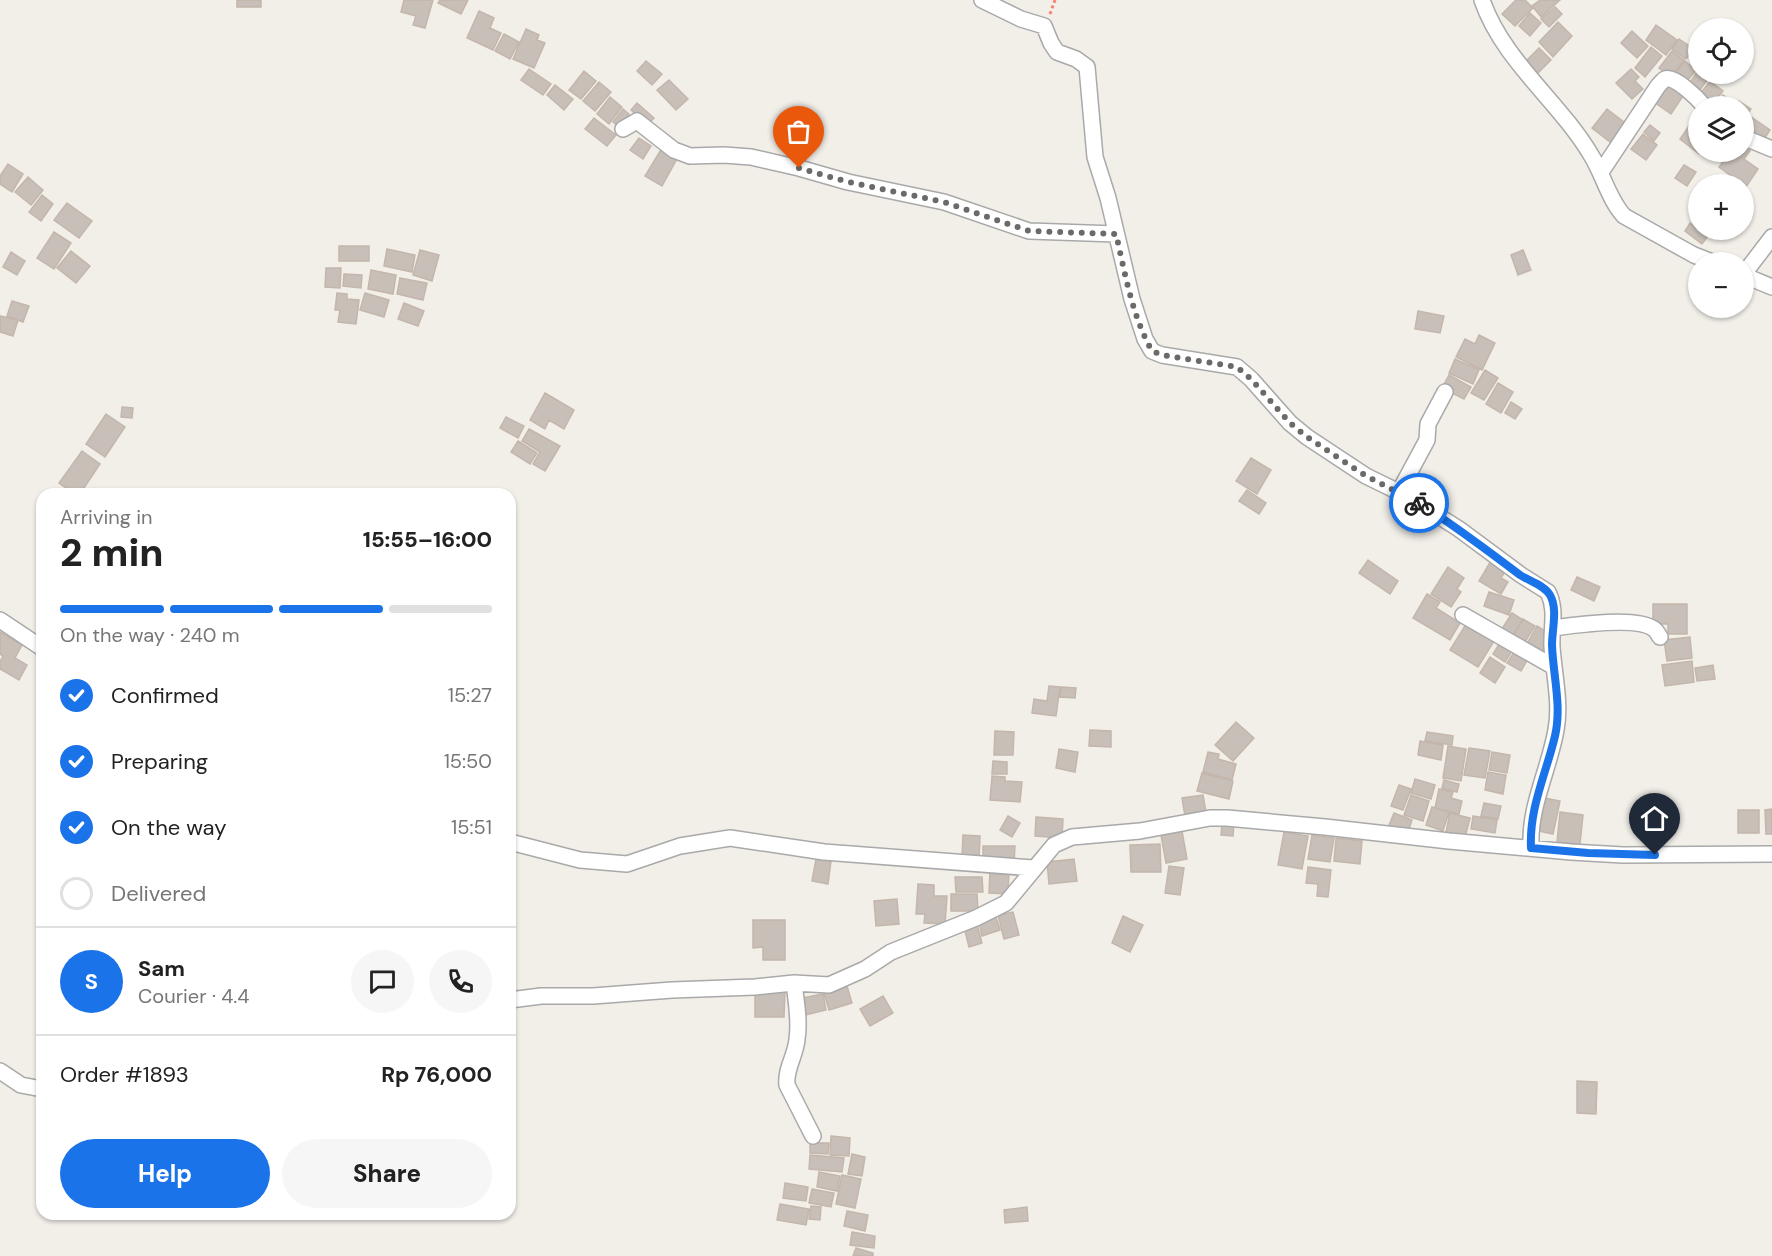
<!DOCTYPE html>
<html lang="en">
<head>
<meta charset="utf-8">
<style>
	:root { --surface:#fff; --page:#f6f6f6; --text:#222; --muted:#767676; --line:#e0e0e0; --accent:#1a73e8 }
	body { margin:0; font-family:"DM Sans",sans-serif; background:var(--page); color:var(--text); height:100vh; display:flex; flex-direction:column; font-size:22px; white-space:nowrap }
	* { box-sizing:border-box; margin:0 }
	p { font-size:20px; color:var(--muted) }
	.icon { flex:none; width:33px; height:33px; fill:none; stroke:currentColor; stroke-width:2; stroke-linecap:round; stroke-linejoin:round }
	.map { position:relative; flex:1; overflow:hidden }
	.details { position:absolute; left:36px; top:488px; width:480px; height:732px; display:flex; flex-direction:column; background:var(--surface); border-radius:18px; box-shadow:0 2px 4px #0004 }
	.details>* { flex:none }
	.controls { position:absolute; left:1688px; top:18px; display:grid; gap:12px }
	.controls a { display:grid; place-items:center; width:66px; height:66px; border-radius:50%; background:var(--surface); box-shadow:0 2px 4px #0004; font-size:30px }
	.pin { position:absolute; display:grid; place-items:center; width:51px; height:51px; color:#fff; margin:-62px -26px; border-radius:50% 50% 50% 0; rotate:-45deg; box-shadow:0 0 6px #0007 }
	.pin .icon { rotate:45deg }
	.courier { position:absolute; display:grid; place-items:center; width:60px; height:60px; margin:-30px; border:4px solid #1a73e8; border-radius:50%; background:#fff; color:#222; box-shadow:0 2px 8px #0007 }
	.summary em { font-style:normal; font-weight:800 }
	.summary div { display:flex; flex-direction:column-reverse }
	.summary { display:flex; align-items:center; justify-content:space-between; height:102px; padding:0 24px }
	h1 { font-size:39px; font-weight:800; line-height:45px }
	.bar { display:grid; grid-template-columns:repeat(4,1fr); gap:9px 6px; align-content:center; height:72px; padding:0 24px }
	.bar i { height:8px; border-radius:4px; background:var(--line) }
	.bar .on { background:var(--accent) }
	.bar p { grid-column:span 4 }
	.line { display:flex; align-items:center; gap:15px; padding:0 24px; border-top:2px solid var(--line) }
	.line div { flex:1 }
	.round { display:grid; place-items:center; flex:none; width:63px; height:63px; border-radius:32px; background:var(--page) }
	ol { padding:0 24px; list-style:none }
	li { display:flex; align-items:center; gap:18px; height:66px }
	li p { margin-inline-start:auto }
	li .icon { padding:6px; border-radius:50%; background:var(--accent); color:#fff; stroke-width:4 }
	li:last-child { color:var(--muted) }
	li i { width:33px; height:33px; border:3px solid var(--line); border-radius:50% }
	.button { display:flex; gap:12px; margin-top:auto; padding:12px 24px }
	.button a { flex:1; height:69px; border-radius:36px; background:var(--accent); color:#fff; font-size:24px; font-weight:800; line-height:69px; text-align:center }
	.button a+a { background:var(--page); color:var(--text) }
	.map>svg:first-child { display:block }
	.building { fill:#c7bfb8; stroke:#c4b6ab; stroke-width:1.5 }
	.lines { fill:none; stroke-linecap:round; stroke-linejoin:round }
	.street-casing { stroke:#a9a9a9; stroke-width:18 }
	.path { stroke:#fa8072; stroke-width:3; stroke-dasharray:3 3; stroke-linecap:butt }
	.street { stroke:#fff; stroke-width:15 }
	.done { stroke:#6b6a68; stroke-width:6; stroke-dasharray:0 10.8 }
	.route { stroke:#1a73e8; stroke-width:8 }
</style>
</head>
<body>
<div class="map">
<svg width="1772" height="1256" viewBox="0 0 1772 1256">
	<rect width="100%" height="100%" fill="#f2efe9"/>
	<path class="building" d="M 237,0 L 261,0 L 261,7 L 237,7 Z
		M 404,0 L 433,0 L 425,28 L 413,25 L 416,16 L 401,12 Z
		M 440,0 L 468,0 L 461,14 L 438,3 Z
		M 1516,0 L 1525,0 L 1533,8 L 1515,26 L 1502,14 Z
		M 1540,0 L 1560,0 L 1541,17 L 1532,6 Z
		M 1555,7 L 1562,14 L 1549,27 L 1541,19 Z
		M 479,11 L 494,18 L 490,28 L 501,33 L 493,50 L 467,38 Z
		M 1530,13 L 1541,23 L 1530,36 L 1519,26 Z
		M 1558,22 L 1572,36 L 1553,57 L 1539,42 Z
		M 1656,25 L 1677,40 L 1666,55 L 1646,40 Z
		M 526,29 L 539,35 L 537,40 L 545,43 L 534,68 L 513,59 Z
		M 1632,31 L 1648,46 L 1637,58 L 1621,43 Z
		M 504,34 L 519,42 L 510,59 L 495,51 Z
		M 1679,39 L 1694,49 L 1686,59 L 1672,49 Z
		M 1651,47 L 1662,56 L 1645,77 L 1635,68 Z
		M 1539,48 L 1551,60 L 1538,73 L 1526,61 Z
		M 1672,51 L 1684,60 L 1671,77 L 1659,68 Z
		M 646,61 L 662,74 L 652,85 L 637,71 Z
		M 1685,61 L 1696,70 L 1684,85 L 1673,76 Z
		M 529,69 L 551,84 L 543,95 L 521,80 Z
		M 1631,69 L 1639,77 L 1635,81 L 1643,89 L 1632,99 L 1616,83 Z
		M 584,71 L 596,81 L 581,99 L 569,90 Z
		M 1697,72 L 1708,79 L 1697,94 L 1687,87 Z
		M 669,80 L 688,99 L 676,110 L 657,90 Z
		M 1710,81 L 1723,91 L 1713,104 L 1700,94 Z
		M 599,82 L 611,92 L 595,111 L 583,101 Z
		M 1667,82 L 1685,93 L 1671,114 L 1654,102 Z
		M 555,85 L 573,99 L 564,110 L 547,95 Z
		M 1723,95 L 1735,103 L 1733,106 L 1715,106 Z
		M 610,97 L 622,107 L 609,124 L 597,114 Z
		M 1739,101 L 1751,109 L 1743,121 L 1743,106 L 1735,106 Z
		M 637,103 L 654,118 L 647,125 L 631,110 Z
		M 623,109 L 629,114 L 619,127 L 613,122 Z
		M 1607,109 L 1629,126 L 1614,145 L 1592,128 Z
		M 1750,116 L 1770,130 L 1761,144 L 1743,132 L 1743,126 Z
		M 1695,117 L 1698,119 L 1698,153 L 1680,139 Z
		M 594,118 L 616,135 L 607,146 L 585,129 Z
		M 1650,125 L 1660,133 L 1654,141 L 1644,132 Z
		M 1643,134 L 1657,145 L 1646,160 L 1631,149 Z
		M 639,138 L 651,146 L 643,159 L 630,150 Z
		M 1743,146 L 1750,151 L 1744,159 L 1758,169 L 1746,187 L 1719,167 L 1730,152 L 1743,152 Z
		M 662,148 L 678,157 L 662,186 L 645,176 Z
		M 8,164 L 23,174 L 12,192 L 0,184 L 0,176 Z
		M 1684,165 L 1696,172 L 1687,186 L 1675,178 Z
		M 28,177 L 43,190 L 31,205 L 15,192 Z
		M 42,195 L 53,204 L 41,221 L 29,212 Z
		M 67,203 L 92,221 L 79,238 L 54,220 Z
		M 1690,223 L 1708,236 L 1702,244 L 1685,231 Z
		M 54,232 L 71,243 L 54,269 L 37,258 Z
		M 339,246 L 369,246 L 369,261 L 339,261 Z
		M 387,249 L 415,255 L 412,272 L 384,266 Z
		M 420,250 L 439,255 L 432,281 L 413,275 Z
		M 1523,250 L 1531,270 L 1518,275 L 1511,255 Z
		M 71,251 L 90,266 L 76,283 L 57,268 Z
		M 11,252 L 25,261 L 17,275 L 3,267 Z
		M 326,268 L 341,268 L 340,288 L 325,287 Z
		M 371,270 L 396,275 L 393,294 L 368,289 Z
		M 344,274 L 362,275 L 361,288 L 343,286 Z
		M 400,278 L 427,283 L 423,300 L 397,294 Z
		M 337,293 L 347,294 L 347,299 L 359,300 L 356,324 L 338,322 L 340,310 L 335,310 Z
		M 365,293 L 389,300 L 384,317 L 360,310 Z
		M 12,301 L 29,306 L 23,322 L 7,316 Z
		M 404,303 L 424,311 L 418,326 L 398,319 Z
		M 1418,311 L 1444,316 L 1440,333 L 1415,329 Z
		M 0,316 L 18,320 L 13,336 L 0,332 Z
		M 1479,335 L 1495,343 L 1482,370 L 1456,357 L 1465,339 L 1475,344 Z
		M 1455,359 L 1479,370 L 1473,384 L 1449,373 Z
		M 1485,370 L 1498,378 L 1484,400 L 1471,393 Z
		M 1449,375 L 1471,387 L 1464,399 L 1442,388 Z
		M 1498,383 L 1513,392 L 1501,413 L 1486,404 Z
		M 545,393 L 574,410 L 564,429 L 549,420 L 545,429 L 530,420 Z
		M 1511,402 L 1522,409 L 1515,419 L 1505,413 Z
		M 122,407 L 133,408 L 132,418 L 121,417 Z
		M 106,414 L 125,427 L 105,457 L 86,444 Z
		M 506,417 L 524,426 L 518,438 L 500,428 Z
		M 529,429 L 560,446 L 545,471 L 533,464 L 540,452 L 522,441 Z
		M 518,441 L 537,453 L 530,464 L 511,452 Z
		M 82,451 L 100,464 L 80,494 L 74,494 L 59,483 Z
		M 1251,458 L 1271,470 L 1257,494 L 1236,481 Z
		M 1247,490 L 1266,503 L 1259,514 L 1239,501 Z
		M 1492,559 L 1507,568 L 1501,578 L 1508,582 L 1501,594 L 1479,581 Z
		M 1368,560 L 1398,581 L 1390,594 L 1359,573 Z
		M 1448,567 L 1464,578 L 1457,589 L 1461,592 L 1451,607 L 1431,594 Z
		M 1577,577 L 1600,587 L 1594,601 L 1571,590 Z
		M 1489,592 L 1514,600 L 1509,615 L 1484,606 Z
		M 1427,594 L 1440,602 L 1436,608 L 1460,623 L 1450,640 L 1413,618 Z
		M 1653,604 L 1687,604 L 1687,634 L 1668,634 L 1668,624 L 1653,624 Z
		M 1512,613 L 1523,620 L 1511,639 L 1500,632 Z
		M 1523,619 L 1535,626 L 1523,645 L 1512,638 Z
		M 1468,621 L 1496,638 L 1478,667 L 1450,650 Z
		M 1537,626 L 1551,635 L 1539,656 L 1525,647 Z
		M 0,632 L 22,645 L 15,658 L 27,665 L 19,680 L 0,669 L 0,662 L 3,656 L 0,654 Z
		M 1690,637 L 1692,658 L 1667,661 L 1664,640 Z
		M 1501,641 L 1514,648 L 1505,662 L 1493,654 Z
		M 1516,649 L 1529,657 L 1521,671 L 1507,663 Z
		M 1490,657 L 1505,667 L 1495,683 L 1480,673 Z
		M 1692,661 L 1694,682 L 1665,686 L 1662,665 Z
		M 1713,665 L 1715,679 L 1697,681 L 1695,668 Z
		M 1049,686 L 1060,687 L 1056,716 L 1032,713 L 1034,699 L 1047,701 Z
		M 1061,687 L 1076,688 L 1075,698 L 1060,697 Z
		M 1236,722 L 1254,738 L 1233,761 L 1215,745 Z
		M 1090,730 L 1111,731 L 1111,747 L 1089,746 Z
		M 995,731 L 1014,732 L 1013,755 L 994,755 Z
		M 1427,732 L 1453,736 L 1452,745 L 1425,741 Z
		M 1420,741 L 1443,745 L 1441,760 L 1418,755 Z
		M 1448,746 L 1466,749 L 1461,781 L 1443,778 Z
		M 1469,748 L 1490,751 L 1485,778 L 1464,775 Z
		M 1059,749 L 1078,752 L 1075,772 L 1056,768 Z
		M 1208,752 L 1219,754 L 1218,759 L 1236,764 L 1232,780 L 1203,772 Z
		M 1492,752 L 1510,755 L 1507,773 L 1489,770 Z
		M 993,761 L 1007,762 L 1007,774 L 992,774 Z
		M 1488,772 L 1506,775 L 1503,794 L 1485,790 Z
		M 1202,773 L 1233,781 L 1229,799 L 1197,791 Z
		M 992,776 L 1005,777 L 1005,781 L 1022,782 L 1020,802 L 990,800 Z
		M 1415,779 L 1435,785 L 1431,799 L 1411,793 Z
		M 1444,780 L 1459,784 L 1457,792 L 1442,788 Z
		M 1399,785 L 1411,789 L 1403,810 L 1391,806 Z
		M 1439,789 L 1453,792 L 1451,798 L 1462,801 L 1459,814 L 1435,808 Z
		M 1203,795 L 1206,812 L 1185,816 L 1182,798 Z
		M 1411,795 L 1429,801 L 1423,821 L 1404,815 Z
		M 1540,797 L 1560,801 L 1553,834 L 1534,830 Z
		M 1484,803 L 1501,806 L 1498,819 L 1481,816 Z
		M 1432,807 L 1449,812 L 1443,831 L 1426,825 Z
		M 1772,809 L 1772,834 L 1766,834 L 1765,810 Z
		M 1738,810 L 1759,810 L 1759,833 L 1738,833 Z
		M 1560,812 L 1583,815 L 1580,844 L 1557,842 Z
		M 1394,813 L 1412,820 L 1408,832 L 1389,825 Z
		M 1450,813 L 1470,818 L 1465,837 L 1446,832 Z
		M 1008,816 L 1020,823 L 1012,837 L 1000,830 Z
		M 1473,816 L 1497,820 L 1495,833 L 1471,829 Z
		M 1036,817 L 1063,819 L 1062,838 L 1035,836 Z
		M 1222,823 L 1234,824 L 1233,836 L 1221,835 Z
		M 1182,831 L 1187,859 L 1166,863 L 1161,835 Z
		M 1284,832 L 1308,836 L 1302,869 L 1278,865 Z
		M 963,835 L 980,836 L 979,859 L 962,858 Z
		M 1312,835 L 1334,838 L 1330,862 L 1308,859 Z
		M 1336,838 L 1362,841 L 1360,864 L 1334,861 Z
		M 1160,844 L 1161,872 L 1131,872 L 1130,845 Z
		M 983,846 L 1015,846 L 1014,863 L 983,862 Z
		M 816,859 L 831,861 L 828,884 L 812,881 Z
		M 1074,859 L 1077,881 L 1049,884 L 1047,862 Z
		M 1169,866 L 1184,868 L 1180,895 L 1165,893 Z
		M 1308,867 L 1331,870 L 1328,897 L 1317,896 L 1318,884 L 1306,883 Z
		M 990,869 L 1009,870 L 1008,894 L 989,893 Z
		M 955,877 L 982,877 L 983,892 L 956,892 Z
		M 918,884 L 934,885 L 934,896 L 947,896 L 945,924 L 924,923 L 925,914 L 916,914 Z
		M 951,894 L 977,894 L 978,911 L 951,911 Z
		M 897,899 L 899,924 L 876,926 L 874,901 Z
		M 1013,912 L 1019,935 L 1004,939 L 998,915 Z
		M 1123,916 L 1143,925 L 1130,952 L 1112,943 Z
		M 996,917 L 1000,930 L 982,936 L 979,922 Z
		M 753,920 L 785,920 L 785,960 L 763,960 L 763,947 L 753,948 Z
		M 977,924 L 982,943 L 969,947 L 964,927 Z
		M 847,986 L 852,1003 L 829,1010 L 824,993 Z
		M 755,991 L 785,992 L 784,1017 L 755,1017 Z
		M 823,994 L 826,1010 L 801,1016 L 797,999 Z
		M 883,996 L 893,1013 L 870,1026 L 860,1009 Z
		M 1577,1081 L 1597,1082 L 1596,1114 L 1577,1113 Z
		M 831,1136 L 850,1138 L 849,1156 L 830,1155 Z
		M 810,1143 L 829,1143 L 828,1154 L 810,1153 Z
		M 852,1154 L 865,1157 L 862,1176 L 848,1174 Z
		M 810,1155 L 844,1158 L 842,1172 L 809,1169 Z
		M 819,1172 L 840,1176 L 837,1191 L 817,1187 Z
		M 842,1175 L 861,1179 L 855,1208 L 836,1204 Z
		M 785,1183 L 808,1187 L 806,1201 L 783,1198 Z
		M 812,1189 L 834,1193 L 831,1207 L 809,1203 Z
		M 780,1204 L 809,1209 L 806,1225 L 777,1220 Z
		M 811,1206 L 821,1207 L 820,1220 L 809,1219 Z
		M 1027,1207 L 1028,1221 L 1005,1223 L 1004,1210 Z
		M 847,1211 L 868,1215 L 865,1231 L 844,1226 Z
		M 852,1232 L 875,1236 L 874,1248 L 850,1245 Z
		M 856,1248 L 873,1253 L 873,1256 L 853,1256 Z"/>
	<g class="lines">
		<defs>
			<path id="street" d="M 982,0 L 1021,19 L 1044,26 L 1051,43 L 1057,52 L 1076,59 L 1087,67 L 1095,157 L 1108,198 L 1132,299 L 1145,339 L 1152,351 L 1162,355 L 1237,367 L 1251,379 L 1290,423 L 1307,437 L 1366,476 L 1409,497 L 1429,510 L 1459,529 L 1521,575 L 1548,592 C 1557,610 1551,628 1552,647 C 1554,675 1561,703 1556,730 C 1549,770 1529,806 1531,847
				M 1482,0 C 1503,61 1559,101 1591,155 C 1603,174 1609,200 1624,216 L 1694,255 L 1712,262
				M 623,129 L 637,121 L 674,150 L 690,156 L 724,155 L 751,157 L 799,168 L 848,182 L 944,202 L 1029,231 L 1116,234
				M 1743,137 L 1772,149
				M 1601,172 L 1658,86 C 1659,85 1664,79 1665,79 C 1675,75 1699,100 1704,106
				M 1743,275 L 1772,237
				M 1743,275 L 1772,287
				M 1399,492 L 1427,440 L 1428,424 L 1445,392
				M 1463,615 L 1554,667
				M 0,620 L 42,648
				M 1553,628 C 1575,625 1637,616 1654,629 C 1657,631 1658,634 1660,637
				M 510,842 L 580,860 L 627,864 L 680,846 L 730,838 L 824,852 L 1033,868
				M 794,983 C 796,1001 800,1021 797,1039 C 796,1055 785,1069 787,1085 L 813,1136
				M 510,1000 L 541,996 L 593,996 L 672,990 L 755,987 L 794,983 L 829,985 L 865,969 L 891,952 L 976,918 L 1006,903 L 1054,845 L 1072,837 L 1140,831 L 1210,818 L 1227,818 L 1325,827 L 1449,841 L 1571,852 L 1623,855 L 1772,854
				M 0,1071 L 21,1085 L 42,1089"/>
		</defs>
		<use href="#street" class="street-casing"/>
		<path class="path" d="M 1050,14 L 1055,0"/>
		<use href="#street" class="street"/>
	</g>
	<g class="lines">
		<path class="done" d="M 799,168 L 848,182 L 944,202 L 1029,231 L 1116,234 C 1125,273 1132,316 1152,351 L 1162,355 L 1237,367 L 1251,379 L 1290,423 L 1307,437 L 1366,476 L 1419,503"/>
		<path class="route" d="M 1419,503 C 1454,525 1487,550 1520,575 C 1529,581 1544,585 1550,595 C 1558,609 1552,629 1552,645 C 1553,675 1562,706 1555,736 C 1546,774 1529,808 1531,848 L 1588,853 L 1655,855"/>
	</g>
</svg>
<div class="controls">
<a><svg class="icon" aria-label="locate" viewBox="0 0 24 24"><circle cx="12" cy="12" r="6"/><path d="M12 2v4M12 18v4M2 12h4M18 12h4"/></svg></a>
<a><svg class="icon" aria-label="layers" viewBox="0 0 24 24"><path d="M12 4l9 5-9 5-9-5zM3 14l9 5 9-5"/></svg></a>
<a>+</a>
<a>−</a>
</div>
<div class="pin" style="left:799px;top:168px;background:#ea580c"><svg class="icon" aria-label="bag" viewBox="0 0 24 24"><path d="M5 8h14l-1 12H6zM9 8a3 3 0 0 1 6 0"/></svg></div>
<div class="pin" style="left:1655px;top:855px;background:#1f2937"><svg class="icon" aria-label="home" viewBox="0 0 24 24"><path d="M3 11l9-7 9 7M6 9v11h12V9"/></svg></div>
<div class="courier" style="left:1419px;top:503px"><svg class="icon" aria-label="bike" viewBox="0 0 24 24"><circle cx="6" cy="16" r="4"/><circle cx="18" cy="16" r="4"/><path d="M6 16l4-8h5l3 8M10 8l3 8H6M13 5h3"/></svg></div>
<section class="details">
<div class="summary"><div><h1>2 min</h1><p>Arriving in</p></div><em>15:55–16:00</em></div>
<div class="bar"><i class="on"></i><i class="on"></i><i class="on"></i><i></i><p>On the way · 240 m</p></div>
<ol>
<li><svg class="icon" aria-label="check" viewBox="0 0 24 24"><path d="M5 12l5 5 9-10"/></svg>Confirmed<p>15:27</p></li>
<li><svg class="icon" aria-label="check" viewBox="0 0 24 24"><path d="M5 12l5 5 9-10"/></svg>Preparing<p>15:50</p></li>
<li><svg class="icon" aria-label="check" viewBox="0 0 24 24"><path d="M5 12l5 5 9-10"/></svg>On the way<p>15:51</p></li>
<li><i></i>Delivered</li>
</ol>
<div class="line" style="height:108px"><b class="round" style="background:var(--accent);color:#fff">S</b><div><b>Sam</b><p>Courier · 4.4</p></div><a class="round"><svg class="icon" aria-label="chat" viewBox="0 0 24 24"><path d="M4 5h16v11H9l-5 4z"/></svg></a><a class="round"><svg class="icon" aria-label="phone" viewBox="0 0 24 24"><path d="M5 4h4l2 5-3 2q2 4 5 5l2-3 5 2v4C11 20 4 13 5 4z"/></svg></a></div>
<div class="line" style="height:78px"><div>Order #1893</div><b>Rp 76,000</b></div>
<div class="button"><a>Help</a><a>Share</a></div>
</section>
</div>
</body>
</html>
